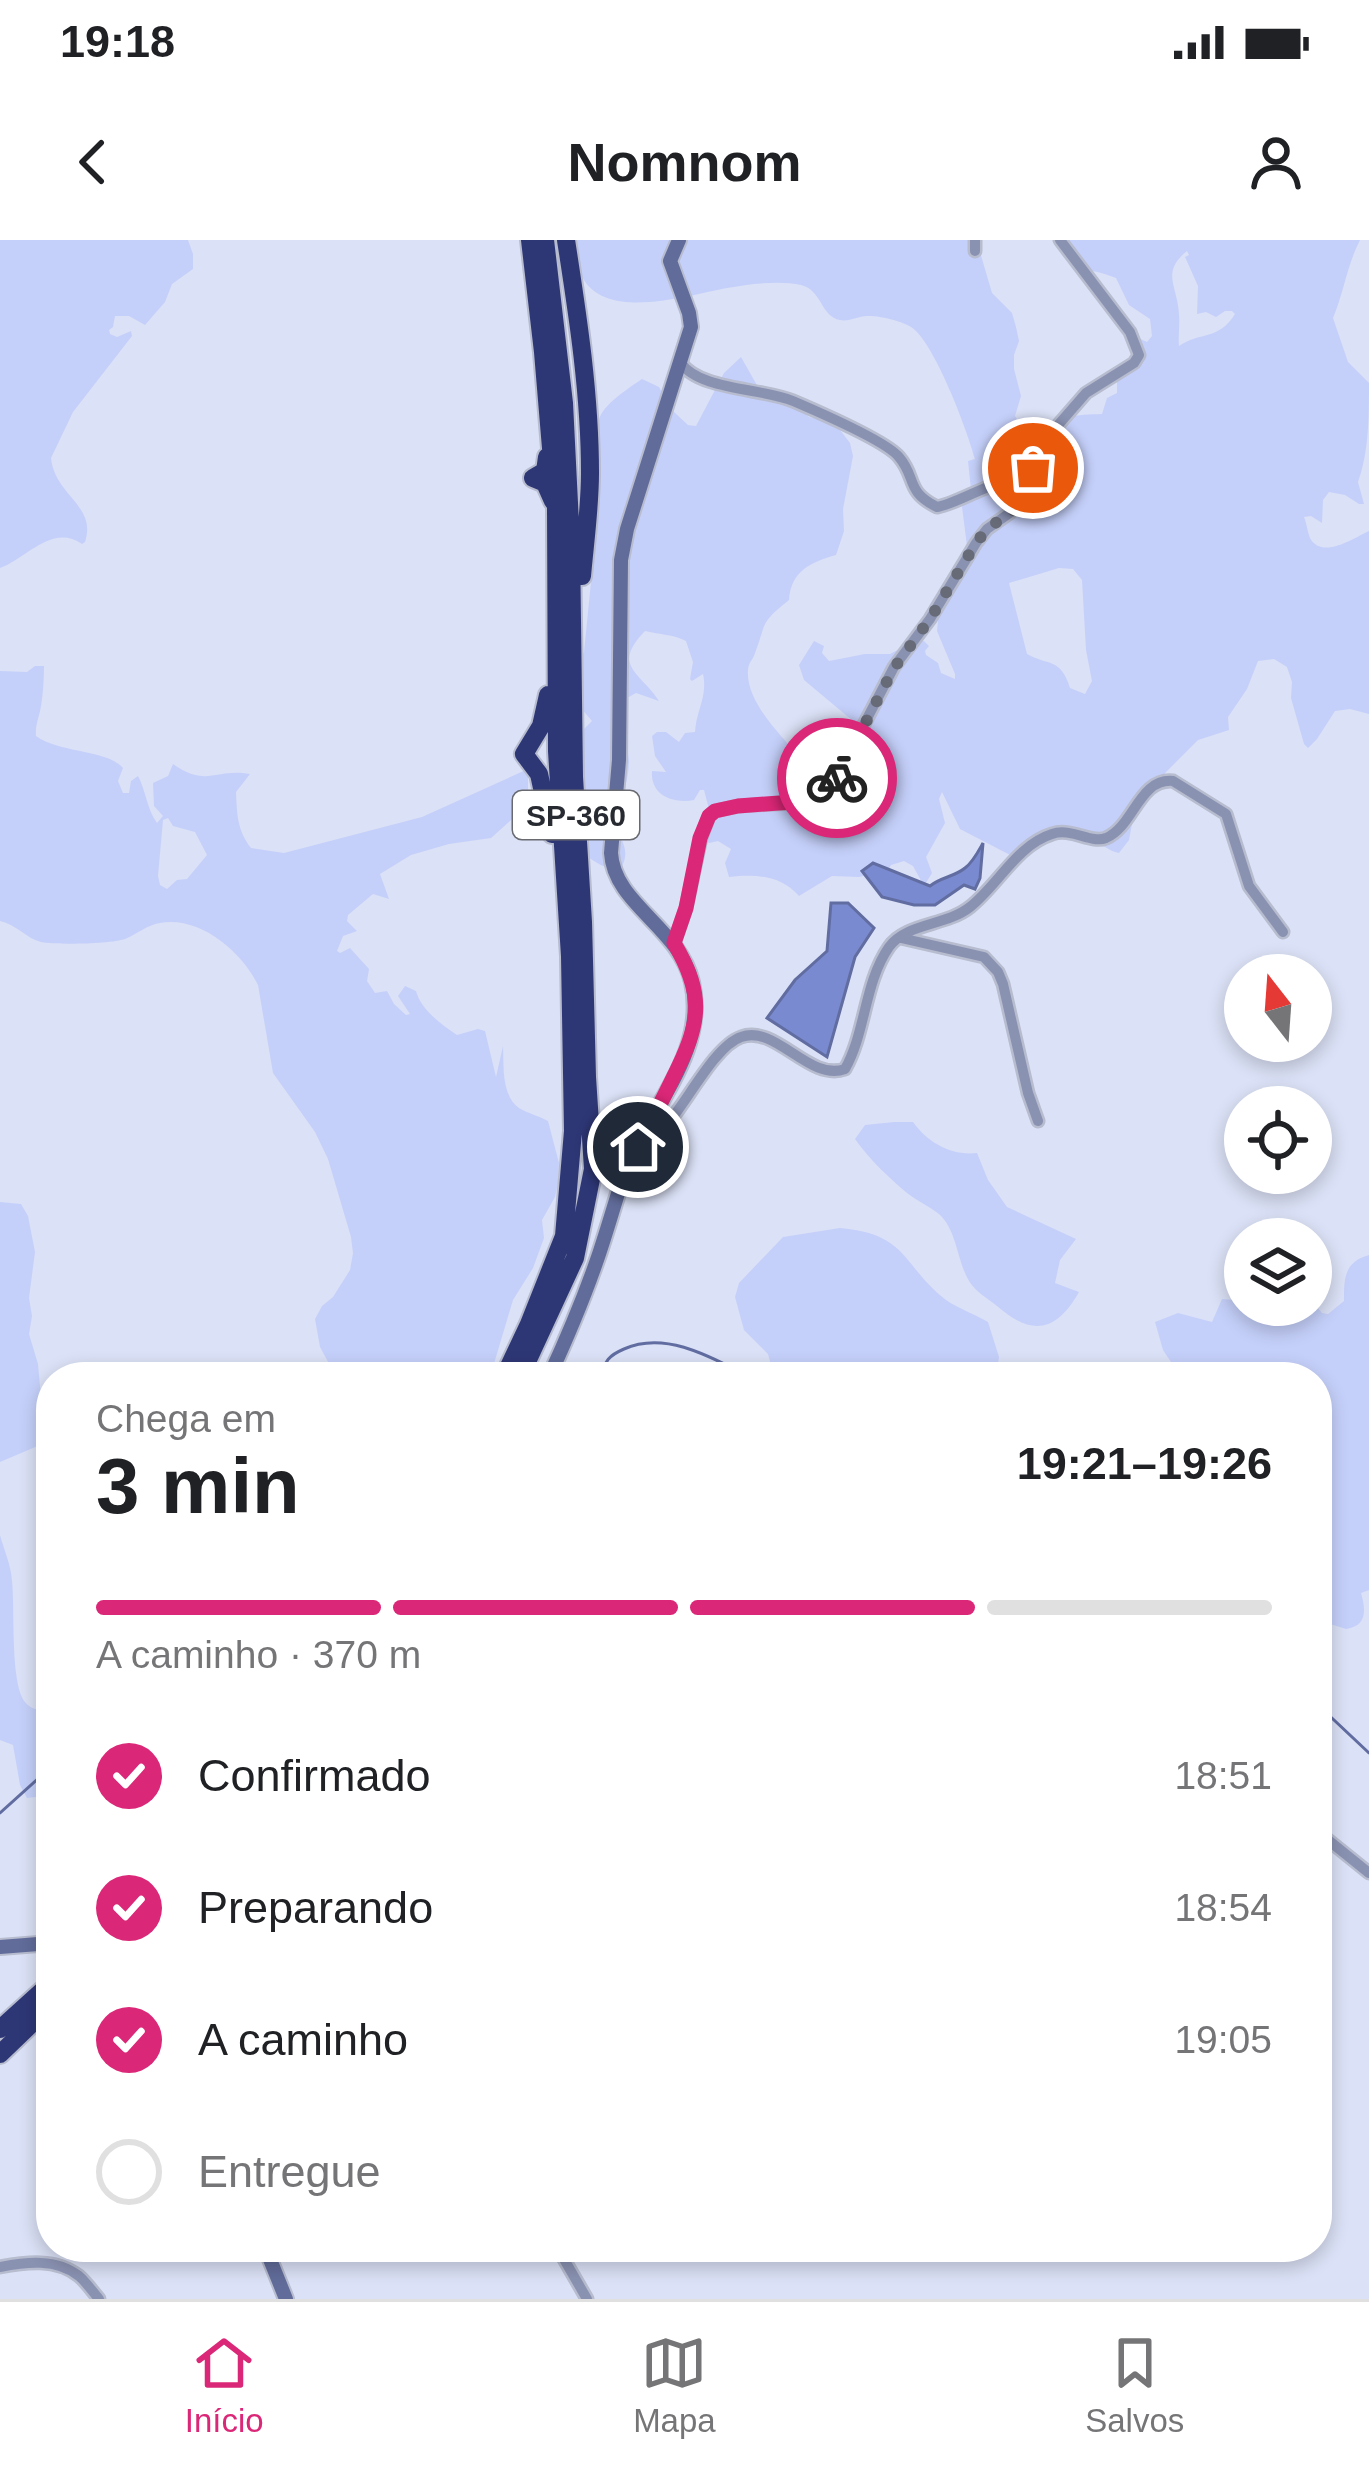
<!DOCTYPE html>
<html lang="pt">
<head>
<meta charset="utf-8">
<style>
	:root { --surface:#fff; --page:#f6f6f6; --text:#202124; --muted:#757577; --line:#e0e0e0; --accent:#db2777 }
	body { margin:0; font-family:Arial,sans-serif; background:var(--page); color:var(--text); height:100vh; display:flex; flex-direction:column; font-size:45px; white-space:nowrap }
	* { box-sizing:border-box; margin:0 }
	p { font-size:39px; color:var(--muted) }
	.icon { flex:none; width:66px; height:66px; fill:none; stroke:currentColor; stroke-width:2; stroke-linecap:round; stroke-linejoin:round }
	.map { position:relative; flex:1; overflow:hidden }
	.drawer { position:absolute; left:36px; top:1122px; width:1296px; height:900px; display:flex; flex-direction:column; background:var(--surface); border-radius:48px; box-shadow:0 6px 18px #0003 }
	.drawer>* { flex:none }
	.needle { width:78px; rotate:343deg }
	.tools { position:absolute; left:1224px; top:714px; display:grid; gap:24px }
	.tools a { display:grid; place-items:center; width:108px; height:108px; border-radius:50%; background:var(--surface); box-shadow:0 6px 18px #0003; font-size:60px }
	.pin { position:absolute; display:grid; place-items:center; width:102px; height:102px; color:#fff; margin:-51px; border:6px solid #fff; border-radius:50%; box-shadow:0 3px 12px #0007 }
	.courier { position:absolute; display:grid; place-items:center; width:120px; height:120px; margin:-60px; border:9px solid #db2777; border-radius:50%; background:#fff; color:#222; box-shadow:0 3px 15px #0007 }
	.headline em { font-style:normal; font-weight:800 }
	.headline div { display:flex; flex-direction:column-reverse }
	.headline { display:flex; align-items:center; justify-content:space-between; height:204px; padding:0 60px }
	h1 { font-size:78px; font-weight:800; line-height:90px }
	.bar { display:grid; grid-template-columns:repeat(4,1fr); gap:18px 12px; align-content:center; height:144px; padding:0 60px }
	.bar i { height:15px; border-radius:9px; background:var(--line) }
	.bar .on { background:var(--accent) }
	.bar p { grid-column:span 4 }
	ol { padding:0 60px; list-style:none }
	li { display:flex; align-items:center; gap:36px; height:132px }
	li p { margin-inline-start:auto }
	li .icon { padding:12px; border-radius:50%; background:var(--accent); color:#fff; stroke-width:4 }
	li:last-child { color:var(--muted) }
	li i { width:66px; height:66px; border:6px solid var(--line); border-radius:50% }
	.status { display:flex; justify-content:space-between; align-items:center; height:84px; padding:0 60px; background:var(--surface); direction:ltr }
	.status svg { height:33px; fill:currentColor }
	header { display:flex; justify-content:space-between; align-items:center; height:156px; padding:0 60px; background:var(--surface); font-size:54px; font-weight:800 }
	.dock { display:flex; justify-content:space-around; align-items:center; height:168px; border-top:3px solid var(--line); background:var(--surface); font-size:33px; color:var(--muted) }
	.dock a { display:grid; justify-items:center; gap:6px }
	.dock .on { color:var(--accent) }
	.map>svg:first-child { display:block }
	.green { fill:#c5d0fa; fill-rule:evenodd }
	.water { fill:#7a8ad0; stroke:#616da1; stroke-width:3 }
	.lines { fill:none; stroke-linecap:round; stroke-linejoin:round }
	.stream { stroke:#616da1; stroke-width:3 }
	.street-casing { stroke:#b7bccf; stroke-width:15 }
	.secondary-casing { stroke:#b7bccf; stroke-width:18 }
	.highway-casing { stroke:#b7bccf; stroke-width:22 }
	.street { stroke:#8a92b2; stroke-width:10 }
	.secondary { stroke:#616c9a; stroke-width:14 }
	.highway { stroke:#2e3776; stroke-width:18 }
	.done { stroke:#676a77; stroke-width:12; stroke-dasharray:0 21.6 }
	.route { stroke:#db2777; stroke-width:15 }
	.labels { text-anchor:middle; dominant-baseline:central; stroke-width:9; stroke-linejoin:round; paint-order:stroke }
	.shield { fill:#fff; stroke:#686a70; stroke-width:3 }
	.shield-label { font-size:30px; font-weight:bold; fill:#282a32 }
</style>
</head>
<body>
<div class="status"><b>19:18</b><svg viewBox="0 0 49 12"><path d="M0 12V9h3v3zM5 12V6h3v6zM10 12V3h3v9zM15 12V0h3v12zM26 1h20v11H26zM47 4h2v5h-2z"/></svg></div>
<header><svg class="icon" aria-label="back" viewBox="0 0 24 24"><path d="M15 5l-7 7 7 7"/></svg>Nomnom<svg class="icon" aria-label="person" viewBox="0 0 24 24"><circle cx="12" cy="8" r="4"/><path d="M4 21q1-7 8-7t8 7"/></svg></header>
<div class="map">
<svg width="1369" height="2059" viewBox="0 0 1369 2059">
	<rect width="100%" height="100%" fill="#dbe1f6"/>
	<path class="green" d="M 0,0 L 188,0 L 193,14 L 193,29 L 172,44 L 165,62 L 145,85 L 129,76 L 115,76 L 113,87 L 109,90 L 110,94 L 117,97 L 131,91 L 132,96 L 73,172 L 51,218 C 55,256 97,265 85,302 L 82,304 C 52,283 26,319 0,328 Z
		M 571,0 L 969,0 L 980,12 L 992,53 L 1012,73 L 1016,87 L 1019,101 L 1014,115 L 1014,129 L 1021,156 L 1015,176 L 1025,191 L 1037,192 C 1056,175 1077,175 1102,174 L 1107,158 L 1117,153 L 1117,139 L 1134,125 L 1138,98 L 1147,102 L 1152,96 L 1150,79 L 1129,65 L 1116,38 C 1085,25 1081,39 1069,0 L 1360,0 C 1347,25 1344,52 1333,78 L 1348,122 L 1369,143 C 1369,176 1369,212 1358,242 L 1364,264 L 1359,264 L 1345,255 L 1329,252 L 1323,260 L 1322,283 L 1311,276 L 1304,277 C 1307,284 1307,291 1310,298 C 1322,320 1354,298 1369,291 L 1369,474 L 1350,469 L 1335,471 L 1317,499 L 1308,508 L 1304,504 L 1291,458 L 1292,442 L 1287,427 L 1274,419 L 1258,421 L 1247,449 L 1228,477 L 1229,490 L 1198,500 L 1167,531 L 1135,568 L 1129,600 L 1119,613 C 1108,611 1103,604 1092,600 C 1062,589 1039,604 1014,617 L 960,589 L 942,552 L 939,559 L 945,583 L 926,617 L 932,633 L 924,646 L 913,626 L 904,621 L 891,625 L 886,634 L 876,633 L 859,637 L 832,636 L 799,656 C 780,635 756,634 729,637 L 725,623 L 731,609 L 718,601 L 709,603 L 706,600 L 710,573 L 704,550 L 700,550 L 694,560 C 674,564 650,556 652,531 L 666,532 L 655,516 L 652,496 L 657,492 L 666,492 L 679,502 L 685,493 L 695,492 C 696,471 708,456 703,434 L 692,441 L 690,439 L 693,422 L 686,401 C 672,394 661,395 645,391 C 611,426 640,432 659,461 L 636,453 L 618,463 C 616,486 628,500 629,521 C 629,541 620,560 618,579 C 616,598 632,607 622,626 C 608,631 600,625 588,617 L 581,561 L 585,541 L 579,505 L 584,489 L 592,481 L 580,467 L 575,432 L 584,412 L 593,322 L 597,221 C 600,207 597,194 599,180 C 602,165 629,148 642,139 L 659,147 L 673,171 L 688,185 L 696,186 L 724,133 L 741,117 L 758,147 L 786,153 L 809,177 L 844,184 L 840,190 L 850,203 L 853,216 L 843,269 L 844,291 L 836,315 C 811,322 791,331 789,360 C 759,384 767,382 755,413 C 752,422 749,421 748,430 C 746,454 767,480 781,496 C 790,505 795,517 805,524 C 833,542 862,521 865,491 L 804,440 L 799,425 L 814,401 L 824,406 L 822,413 L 829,421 L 865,414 L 890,414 L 913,402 L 924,401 L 929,406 L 925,411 L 926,415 L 938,423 L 941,433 L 955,439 L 955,434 L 937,391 L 939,370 L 945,350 L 967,306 L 962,267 L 971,250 L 968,221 L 975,219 C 968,192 934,101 911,87 C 902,81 878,75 867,76 C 858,76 849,82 840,80 C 821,77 822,50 801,45 C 780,40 749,44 727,48 C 692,54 614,80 586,43 C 577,31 575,14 571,0 ZM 1187,11 L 1189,15 L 1185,17 L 1198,46 L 1197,74 L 1206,72 L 1216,77 L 1225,71 L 1232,71 L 1235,74 C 1218,101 1201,91 1179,106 C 1178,96 1180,86 1179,75 C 1178,46 1160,33 1187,11 ZM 1059,328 L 1073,329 L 1082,340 L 1086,410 L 1092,441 L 1085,454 L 1070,448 C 1061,418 1049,426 1027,414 L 1009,343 Z
		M 35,426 L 44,426 C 44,438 43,454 41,466 C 39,478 35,485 36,496 C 62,514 106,509 123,528 L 118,541 L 123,553 L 129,553 L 131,541 L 138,536 C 146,551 147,570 157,583 L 163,576 L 154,566 L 153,543 L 168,536 L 173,524 C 207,548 215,528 250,534 L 236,552 C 237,574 237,590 251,608 L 284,613 L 422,577 L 528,529 L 528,565 L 491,598 L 449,604 L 411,615 L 380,634 L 389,659 L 373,654 L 348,675 L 347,681 L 357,691 L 343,696 L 337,711 L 340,713 L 350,708 L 369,729 L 367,741 L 375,753 L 387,751 L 394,764 L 406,775 L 410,774 L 398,756 L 405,746 L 416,751 C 421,770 441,784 457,795 L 478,789 L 485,791 L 496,837 L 503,806 C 504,826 501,855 519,868 C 527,873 539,876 548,881 L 559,923 L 558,943 L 555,957 L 542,980 L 544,998 L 533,1028 L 513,1060 L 490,1137 L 339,1137 L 333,1131 L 320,1107 L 315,1079 L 322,1066 L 333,1057 L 350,1030 L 353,1013 L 351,997 L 328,919 L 315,892 L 273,833 L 258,745 C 241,711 200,676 160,683 C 147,685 137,694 125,699 C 111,704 57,705 41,702 C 27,699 16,684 0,681 L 0,431 L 27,432 ZM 168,578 L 173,586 L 195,592 L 207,615 L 187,639 L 177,640 L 167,649 L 160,645 L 158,636 L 163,580 Z
		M 894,882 L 913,882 C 928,903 952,916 977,913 L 988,940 L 1007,967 L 1076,999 L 1060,1020 L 1055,1043 L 1079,1052 C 1056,1093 1031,1096 997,1066 C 987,1058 976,1052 969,1041 C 957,1021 957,990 939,974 C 929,966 917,961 907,953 C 889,938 869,919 855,899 L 865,885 Z
		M 0,962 L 21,964 L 28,976 L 35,1012 L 29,1058 L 32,1076 L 29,1094 L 38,1124 L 44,1191 L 40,1205 L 0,1222 Z
		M 840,988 C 909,994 901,1025 946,1060 C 959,1069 975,1074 988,1082 L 999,1117 L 996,1137 L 774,1137 L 768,1114 L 744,1090 L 735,1057 L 739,1043 L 783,997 Z
		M 1369,1015 L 1369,1350 L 1361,1353 C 1366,1370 1367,1386 1346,1389 L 1327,1383 L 1317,1367 L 1317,1137 L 1181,1137 L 1163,1110 L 1155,1082 L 1178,1073 L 1212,1082 L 1222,1059 L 1235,1060 L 1245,1056 L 1245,1065 L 1273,1065 L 1279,1070 L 1298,1069 L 1303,1065 L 1311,1065 L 1311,1060 L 1322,1073 L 1328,1074 L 1344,1061 C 1344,1038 1344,1022 1369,1015 Z
		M 0,1295 C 4,1310 11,1325 12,1341 C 15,1368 10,1443 25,1462 C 32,1471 41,1470 51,1470 L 51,1555 L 27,1558 L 20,1545 L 13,1505 L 0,1500 Z"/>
	<path class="water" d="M 983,603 L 980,638 L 975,649 L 964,645 L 935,665 L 914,665 L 882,657 L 862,631 L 873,623 L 930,646 C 941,637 954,637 965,628 C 973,622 978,612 983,603 Z
		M 831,663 L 848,663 L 874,688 L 855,717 L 827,817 L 767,778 L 795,740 L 827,711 Z"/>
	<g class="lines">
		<path class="stream" d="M 603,1137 C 603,1121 610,1115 624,1109 C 666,1090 713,1118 750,1137
			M 1317,1464 L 1369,1513
			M 0,1573 L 51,1527"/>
		<defs>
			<path id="street" d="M 975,11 L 975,0
				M 681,123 C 699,150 762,148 793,161 C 814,170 886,201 899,217 C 917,238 905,251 937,267 C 956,264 991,242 1004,243 C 1012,245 1023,253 1031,258
				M 1031,258 L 1033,228 L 1059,184 L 1086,153 L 1134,123 L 1139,115 L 1130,92 L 1060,0
				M 901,698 L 984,717 L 998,732 L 1003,744 L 1028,853 L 1038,881
				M 674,703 L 686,668 L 701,598 L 709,576 L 715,571 L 738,566 L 810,562 L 827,555 L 894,427 L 930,379 L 976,303 L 987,289 L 1031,258
				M 638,907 C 648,899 659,892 668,883 C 687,862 715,806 741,797 C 776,784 809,842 845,829 C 866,792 864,743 889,707 C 906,683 946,686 970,667 C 998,645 1017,605 1052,594 C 1071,587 1091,604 1106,598 C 1134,586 1139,538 1173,541 L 1226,574 L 1249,646 L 1283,692
				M 1317,1591 L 1369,1633
				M 557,2007 L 587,2059
				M 0,2027 C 26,2022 56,2018 79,2036 C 86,2042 93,2052 99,2059"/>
			<path id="secondary" d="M 549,1137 C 567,1098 584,1058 598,1017 C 608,988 616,958 626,929 C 650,867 708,813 692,742 C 679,687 614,664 611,613 L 619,520 L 621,320 L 627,289 L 691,87 L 689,73 L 670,21 L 679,0
				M 0,1707 L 51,1703
				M 265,2007 L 286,2059"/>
			<path id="highway" d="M 566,0 C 578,77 590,155 590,233 C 590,267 585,302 582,336
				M 547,217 L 545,231 L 533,238 L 545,243 L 553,261
				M 548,455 L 541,486 L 524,514 L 539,534 L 552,594
				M 504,1137 L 529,1084 L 564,996 L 573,891 L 570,716 L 557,511 L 556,268 L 543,112 L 530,0
				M 520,1137 L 575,1018 L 593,929 L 587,837 L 583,682 L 574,537 L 571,303 L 564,163 L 545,0
				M 0,1789 L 51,1743
				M 0,1814 L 51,1765"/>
		</defs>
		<use href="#street" class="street-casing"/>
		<use href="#secondary" class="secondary-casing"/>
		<use href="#highway" class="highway-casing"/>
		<use href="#street" class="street"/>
		<use href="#secondary" class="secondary"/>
		<use href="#highway" class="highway"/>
	</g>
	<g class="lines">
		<path class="done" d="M 837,538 L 894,428 L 930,379 L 976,303 L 987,289 L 1031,258 L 1033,228"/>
		<path class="route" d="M 638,907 C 650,884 662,861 673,838 C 700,784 706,757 674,703 L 686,668 L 700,598 L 709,576 L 715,571 L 738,566 L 820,560 L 827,555 L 837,538"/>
	</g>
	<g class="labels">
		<rect class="shield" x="513" y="551" width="126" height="48" rx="9"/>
		<g class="shield-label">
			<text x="576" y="575">SP-360</text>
		</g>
	</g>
</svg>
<div class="tools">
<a><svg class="needle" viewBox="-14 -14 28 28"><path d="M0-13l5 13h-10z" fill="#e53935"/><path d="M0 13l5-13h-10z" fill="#757577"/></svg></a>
<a><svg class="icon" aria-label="locate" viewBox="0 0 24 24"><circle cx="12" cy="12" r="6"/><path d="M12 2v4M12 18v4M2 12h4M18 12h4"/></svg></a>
<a><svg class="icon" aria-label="layers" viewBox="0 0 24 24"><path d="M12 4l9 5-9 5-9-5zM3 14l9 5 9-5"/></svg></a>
</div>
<div class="pin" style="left:1033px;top:228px;background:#ea580c"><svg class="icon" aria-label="bag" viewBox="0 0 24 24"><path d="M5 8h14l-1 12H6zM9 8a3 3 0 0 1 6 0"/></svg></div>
<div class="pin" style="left:638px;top:907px;background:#1f2937"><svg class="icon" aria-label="home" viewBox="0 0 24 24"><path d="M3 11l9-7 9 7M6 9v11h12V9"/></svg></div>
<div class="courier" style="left:837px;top:538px"><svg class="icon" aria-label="bike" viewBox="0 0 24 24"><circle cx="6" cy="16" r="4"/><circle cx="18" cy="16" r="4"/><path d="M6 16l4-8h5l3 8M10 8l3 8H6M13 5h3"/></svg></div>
<section class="drawer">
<div class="headline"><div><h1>3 min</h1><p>Chega em</p></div><em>19:21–19:26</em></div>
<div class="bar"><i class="on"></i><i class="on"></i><i class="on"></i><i></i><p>A caminho · 370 m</p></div>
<ol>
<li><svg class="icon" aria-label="check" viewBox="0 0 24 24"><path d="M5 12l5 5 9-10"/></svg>Confirmado<p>18:51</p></li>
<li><svg class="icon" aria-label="check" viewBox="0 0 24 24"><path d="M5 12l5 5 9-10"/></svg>Preparando<p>18:54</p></li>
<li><svg class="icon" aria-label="check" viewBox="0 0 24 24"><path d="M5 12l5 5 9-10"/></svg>A caminho<p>19:05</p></li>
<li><i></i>Entregue</li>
</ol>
</section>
</div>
<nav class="dock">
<a class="on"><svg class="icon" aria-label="home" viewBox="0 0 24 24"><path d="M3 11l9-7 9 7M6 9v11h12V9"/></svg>Início</a>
<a><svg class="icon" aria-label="map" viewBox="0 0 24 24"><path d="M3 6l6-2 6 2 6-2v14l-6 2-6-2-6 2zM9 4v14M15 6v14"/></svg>Mapa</a>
<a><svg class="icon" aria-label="saved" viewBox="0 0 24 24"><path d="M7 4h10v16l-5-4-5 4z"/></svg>Salvos</a>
</nav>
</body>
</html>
